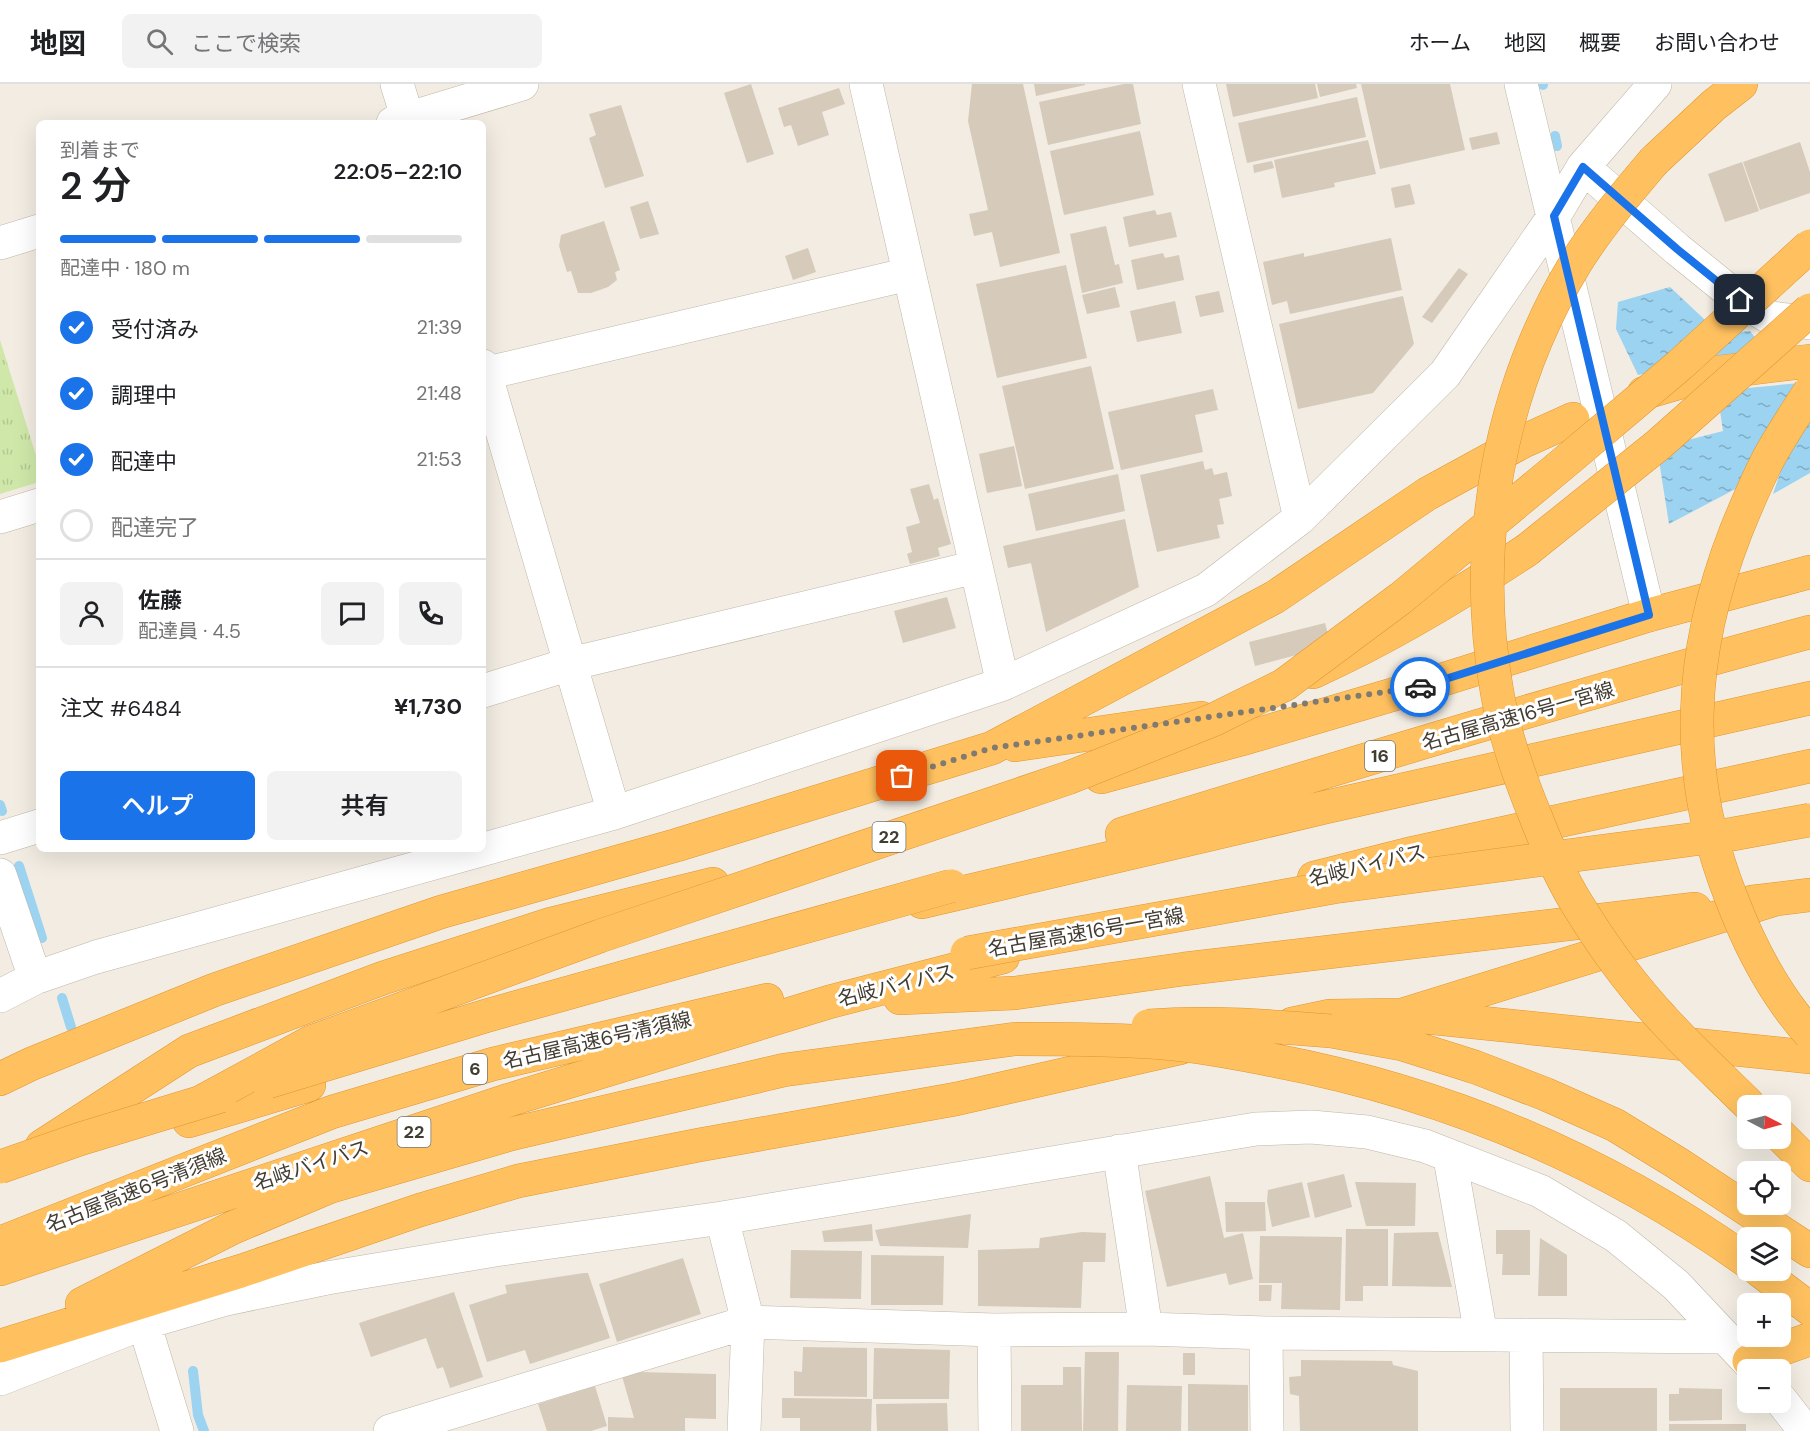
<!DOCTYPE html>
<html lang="ja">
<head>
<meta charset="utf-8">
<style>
	:root { --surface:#fff; --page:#f2f2f2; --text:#202124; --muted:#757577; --line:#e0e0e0; --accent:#1a73e8 }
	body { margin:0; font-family:"DM Sans","Noto Sans JP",sans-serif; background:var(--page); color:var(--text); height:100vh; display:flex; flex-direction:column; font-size:22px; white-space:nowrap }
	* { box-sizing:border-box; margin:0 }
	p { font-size:20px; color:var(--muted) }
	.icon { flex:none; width:33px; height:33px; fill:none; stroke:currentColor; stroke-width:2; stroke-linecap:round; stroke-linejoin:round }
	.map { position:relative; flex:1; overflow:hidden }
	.panel { position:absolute; left:36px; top:36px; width:450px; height:732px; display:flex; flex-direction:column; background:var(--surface); border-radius:9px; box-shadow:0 6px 24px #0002 }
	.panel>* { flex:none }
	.needle { width:39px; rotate:96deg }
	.fabs { position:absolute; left:1737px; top:1011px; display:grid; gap:12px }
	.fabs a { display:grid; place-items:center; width:54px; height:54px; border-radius:9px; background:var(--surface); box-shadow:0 6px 24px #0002; font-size:30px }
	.pin { position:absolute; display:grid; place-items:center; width:51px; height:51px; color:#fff; margin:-26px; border-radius:12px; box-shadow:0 3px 9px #0006 }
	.courier { position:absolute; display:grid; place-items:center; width:60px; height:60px; margin:-30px; border:4px solid #1a73e8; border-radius:50%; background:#fff; color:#222; box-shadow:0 2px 8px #0007 }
	.head em { font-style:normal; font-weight:600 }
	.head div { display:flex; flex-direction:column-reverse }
	.head { display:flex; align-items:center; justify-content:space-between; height:102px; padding:0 24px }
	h1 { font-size:39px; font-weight:600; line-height:45px }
	.bar { display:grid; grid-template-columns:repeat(4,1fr); gap:9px 6px; align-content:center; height:72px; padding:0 24px }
	.bar i { height:8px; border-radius:4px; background:var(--line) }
	.bar .active { background:var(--accent) }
	.bar p { grid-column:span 4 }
	.line { display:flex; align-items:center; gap:15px; padding:0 24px; border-top:2px solid var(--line) }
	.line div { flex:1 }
	.round { display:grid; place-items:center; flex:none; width:63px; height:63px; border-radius:9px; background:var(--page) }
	ol { padding:0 24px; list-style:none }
	li { display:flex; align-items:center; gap:18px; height:66px }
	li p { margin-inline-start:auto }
	li .icon { padding:6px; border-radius:50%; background:var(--accent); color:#fff; stroke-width:4 }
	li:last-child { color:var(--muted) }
	li i { width:33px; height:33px; border:3px solid var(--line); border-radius:50% }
	.action { display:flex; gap:12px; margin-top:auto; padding:12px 24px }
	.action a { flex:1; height:69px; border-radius:9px; background:var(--accent); color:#fff; font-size:24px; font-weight:600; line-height:69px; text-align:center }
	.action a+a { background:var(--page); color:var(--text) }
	header { display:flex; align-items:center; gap:36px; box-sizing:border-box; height:84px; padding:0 30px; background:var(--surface); border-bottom:2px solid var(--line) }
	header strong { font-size:28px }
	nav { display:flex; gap:33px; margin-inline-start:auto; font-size:21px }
	.search { width:420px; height:54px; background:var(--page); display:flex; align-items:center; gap:15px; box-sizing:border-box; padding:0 21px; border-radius:9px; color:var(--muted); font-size:22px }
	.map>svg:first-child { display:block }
	.grass { fill:url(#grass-tufts) }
	.water { fill:url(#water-ripples) }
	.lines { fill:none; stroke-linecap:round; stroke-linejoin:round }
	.stream { stroke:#9bd3f1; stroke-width:10 }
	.building { fill:#d6caba }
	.minor-casing { stroke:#c0b6a7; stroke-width:34 }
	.highway-casing { stroke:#e1952d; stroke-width:34 }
	.minor { stroke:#fff; stroke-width:33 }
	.highway { stroke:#ffc15f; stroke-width:33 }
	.highway-bridge-casing { stroke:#e1952d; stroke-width:34; stroke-linecap:butt }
	.highway-bridge { stroke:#ffc15f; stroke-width:33 }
	.done { stroke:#807a70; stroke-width:6; stroke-dasharray:0 10.8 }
	.route { stroke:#1a73e8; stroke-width:8 }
	.labels { text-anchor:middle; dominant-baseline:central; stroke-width:6; stroke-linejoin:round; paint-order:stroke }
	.shield { fill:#fff; stroke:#7b7670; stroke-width:1.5 }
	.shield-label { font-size:18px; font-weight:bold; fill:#433c32 }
	.street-label { font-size:20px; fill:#433c32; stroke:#fff }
</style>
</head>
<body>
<header>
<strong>地図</strong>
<div class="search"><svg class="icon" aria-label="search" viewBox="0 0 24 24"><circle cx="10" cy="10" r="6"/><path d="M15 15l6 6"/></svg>ここで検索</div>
<nav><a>ホーム</a><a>地図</a><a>概要</a><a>お問い合わせ</a></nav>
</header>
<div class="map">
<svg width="1810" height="1347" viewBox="0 0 1810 1347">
	<defs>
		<pattern id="grass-tufts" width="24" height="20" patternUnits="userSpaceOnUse" patternTransform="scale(1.5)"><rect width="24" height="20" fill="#cfe8a9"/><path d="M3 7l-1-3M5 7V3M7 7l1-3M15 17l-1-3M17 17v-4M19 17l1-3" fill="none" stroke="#b3c892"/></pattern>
		<pattern id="water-ripples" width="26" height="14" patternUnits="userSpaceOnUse" patternTransform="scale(1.5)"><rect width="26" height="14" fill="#9bd3f1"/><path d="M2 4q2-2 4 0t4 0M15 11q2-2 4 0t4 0" fill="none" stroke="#80acc4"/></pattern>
	</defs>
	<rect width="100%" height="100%" fill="#f2ece2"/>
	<path class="grass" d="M 0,256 L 39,381 L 39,398 L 0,410 Z"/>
	<path class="water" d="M 1670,203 L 1720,250 L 1750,247 L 1763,264 L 1638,291 L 1616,245 L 1618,218 Z
		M 1810,298 L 1810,389 L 1773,410 L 1783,380 L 1669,440 L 1657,364 L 1723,347 L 1717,307 Z"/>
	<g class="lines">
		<path class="stream" d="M 1543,0 L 1543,1
			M 1555,52 L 1557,62
			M 0,721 L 2,727
			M 19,782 L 42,854
			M 62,914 L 71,943
			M 193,1287 L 198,1331 L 204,1347"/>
	</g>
	<path class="building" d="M 751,0 L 774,70 L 747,79 L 724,9 Z
		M 972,0 L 1023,0 L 1060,169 L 1000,183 L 992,148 L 974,152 L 969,130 L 988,126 L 968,37 Z
		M 1034,0 L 1085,0 L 1085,1 L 1036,12 Z
		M 1124,0 L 1133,0 L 1141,40 L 1048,61 L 1039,18 Z
		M 1226,0 L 1315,0 L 1318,14 L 1233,33 Z
		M 1317,0 L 1356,0 L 1357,4 L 1320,13 Z
		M 1361,0 L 1450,0 L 1465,66 L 1380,85 Z
		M 839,4 L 845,20 L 822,28 L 829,51 L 798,62 L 791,41 L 784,43 L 778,24 Z
		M 1357,13 L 1366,53 L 1247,79 L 1238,39 Z
		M 621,21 L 644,92 L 605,104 L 589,54 L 596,51 L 589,30 Z
		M 1140,47 L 1154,111 L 1064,131 L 1050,67 Z
		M 1497,48 L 1500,60 L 1472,66 L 1469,54 Z
		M 1368,56 L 1376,90 L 1334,99 L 1335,103 L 1282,114 L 1274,76 Z
		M 1800,58 L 1810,88 L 1810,109 L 1760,126 L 1743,78 Z
		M 1272,77 L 1274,84 L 1254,89 L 1253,81 Z
		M 1742,78 L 1759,127 L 1725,138 L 1708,90 Z
		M 1410,100 L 1415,120 L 1395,124 L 1391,104 Z
		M 648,117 L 659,150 L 640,155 L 630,123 Z
		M 1155,126 L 1157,131 L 1171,128 L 1177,153 L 1129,163 L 1123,133 Z
		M 604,137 L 620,186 L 615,188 L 617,196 L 608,203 L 591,209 L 578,209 L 571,187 L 567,188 L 559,162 L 561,151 Z
		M 1106,142 L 1115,181 L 1119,180 L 1123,199 L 1082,209 L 1070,150 Z
		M 1391,154 L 1402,206 L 1290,230 L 1287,217 L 1272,221 L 1263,178 L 1304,169 L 1304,173 Z
		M 808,164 L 816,188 L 793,196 L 785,172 Z
		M 1163,169 L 1165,174 L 1179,171 L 1184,196 L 1137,206 L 1131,176 Z
		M 1066,181 L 1087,274 L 997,294 L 976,200 Z
		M 1459,184 L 1468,190 L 1432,239 L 1422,233 Z
		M 1115,203 L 1120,223 L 1087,230 L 1082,211 Z
		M 1219,207 L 1224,228 L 1200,233 L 1195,212 Z
		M 1403,212 L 1414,260 L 1373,309 L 1298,325 L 1279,240 Z
		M 1175,217 L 1182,249 L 1137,258 L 1130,227 Z
		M 1091,282 L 1114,385 L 1025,405 L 1002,302 Z
		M 1213,305 L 1218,326 L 1195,331 L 1203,368 L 1121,386 L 1108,328 Z
		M 1014,362 L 1022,402 L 987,409 L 979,370 Z
		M 1203,377 L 1205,386 L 1212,384 L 1214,391 L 1227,388 L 1232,412 L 1219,415 L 1224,440 L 1217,441 L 1220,454 L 1157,468 L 1140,391 Z
		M 1118,390 L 1125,427 L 1036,447 L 1028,410 Z
		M 929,400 L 934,416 L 938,414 L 951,460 L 938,464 L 940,472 L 910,480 L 907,470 L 912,468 L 906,443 L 920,439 L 910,405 Z
		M 1125,435 L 1139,503 L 1046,548 L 1031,479 L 1008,484 L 1003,462 Z
		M 947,513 L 956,544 L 903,559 L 894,527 Z
		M 1325,539 L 1331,562 L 1255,582 L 1249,558 Z
		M 1344,1090 L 1352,1123 L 1315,1134 L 1307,1099 Z
		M 1210,1092 L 1224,1154 L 1243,1149 L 1253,1195 L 1229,1201 L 1226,1189 L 1167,1203 L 1145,1107 Z
		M 1302,1098 L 1310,1133 L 1272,1143 L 1267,1117 L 1268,1106 Z
		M 1355,1098 L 1416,1099 L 1415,1142 L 1366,1142 Z
		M 1225,1118 L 1265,1118 L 1266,1147 L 1226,1148 Z
		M 971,1130 L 968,1164 L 880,1162 L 875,1146 Z
		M 872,1140 L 873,1157 L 824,1158 L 822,1147 Z
		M 1346,1145 L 1388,1145 L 1388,1202 L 1363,1202 L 1363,1217 L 1345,1217 Z
		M 1496,1146 L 1530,1146 L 1530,1191 L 1502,1191 L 1503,1170 L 1496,1170 Z
		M 1082,1148 L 1106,1149 L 1105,1178 L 1083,1178 L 1081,1224 L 978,1222 L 978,1166 L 1039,1164 L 1040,1154 Z
		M 1438,1148 L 1452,1203 L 1392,1202 L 1394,1149 Z
		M 1260,1152 L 1342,1153 L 1340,1226 L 1281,1225 L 1282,1199 L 1259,1199 Z
		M 1540,1154 L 1567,1171 L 1567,1212 L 1538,1212 Z
		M 791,1166 L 862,1167 L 861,1215 L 790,1214 Z
		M 871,1171 L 944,1172 L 943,1221 L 871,1221 Z
		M 683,1174 L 701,1230 L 617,1258 L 599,1200 Z
		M 584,1189 L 588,1189 L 610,1254 L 530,1280 L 525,1266 L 487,1278 L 469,1221 L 507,1209 L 505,1201 Z
		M 1259,1201 L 1272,1201 L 1271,1217 L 1259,1217 Z
		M 454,1208 L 483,1293 L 450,1304 L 443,1283 L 437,1285 L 426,1254 L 371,1273 L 359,1239 Z
		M 803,1263 L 867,1264 L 867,1313 L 794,1312 L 794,1287 L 802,1288 Z
		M 874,1264 L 950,1266 L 949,1315 L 873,1315 Z
		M 1085,1268 L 1119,1268 L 1118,1347 L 1083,1347 Z
		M 1183,1269 L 1195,1269 L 1195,1291 L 1183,1291 Z
		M 1301,1276 L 1392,1277 L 1393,1281 L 1418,1287 L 1418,1347 L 1300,1347 L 1299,1312 L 1290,1310 L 1289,1293 L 1301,1292 Z
		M 1063,1283 L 1081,1283 L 1082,1347 L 1021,1347 L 1021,1301 L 1063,1301 Z
		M 638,1288 L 716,1290 L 716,1335 L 685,1334 L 685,1347 L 608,1347 L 608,1333 L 634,1334 L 622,1292 Z
		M 1188,1300 L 1248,1301 L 1248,1347 L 1188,1347 Z
		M 1127,1301 L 1182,1302 L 1181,1347 L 1126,1347 Z
		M 595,1302 L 607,1342 L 591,1347 L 547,1347 L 538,1320 Z
		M 1560,1304 L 1657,1304 L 1657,1347 L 1560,1347 Z
		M 1679,1304 L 1722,1305 L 1722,1336 L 1669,1337 L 1669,1310 L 1679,1310 Z
		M 782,1314 L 872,1315 L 871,1347 L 800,1347 L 800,1334 L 782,1334 Z
		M 947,1319 L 948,1347 L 877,1347 L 876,1320 Z
		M 1669,1340 L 1746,1340 L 1746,1347 L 1669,1347 Z"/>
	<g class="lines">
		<defs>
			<path id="minor" d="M 397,0 L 409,39
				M 866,0 L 1003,600
				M 1199,0 L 1300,434
				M 1521,0 L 1649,531
				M 393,39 L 522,0
				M 1583,83 L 1677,165 L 1740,216 L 1771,234 L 1810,239
				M 0,159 L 39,147
				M 483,282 L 614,729
				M 483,290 L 909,190
				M 0,433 L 39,421
				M 483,607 L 570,580 L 976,483
				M 0,754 L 39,742
				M 0,791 L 35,894
				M 0,912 L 35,894 L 96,873 L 614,729 L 1003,600 L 1206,506 L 1300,434 L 1445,290 L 1554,132 L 1583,83 L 1655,0
				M 1119,1067 L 1146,1245
				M 1450,1074 L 1481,1251
				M 722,1134 L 748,1238 L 744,1347
				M 144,1239 L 177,1347
				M 994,1246 L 995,1347
				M 1266,1249 L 1267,1347
				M 1526,1251 L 1527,1347
				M 0,1295 L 144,1239 L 226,1215 L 327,1194 L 495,1166 L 722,1134 L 1256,1045 L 1311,1043 L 1367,1048 L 1425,1062 L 1540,1107 L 1616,1152 L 1676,1201 L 1756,1286
				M 1780,1315 L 1805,1347
				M 390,1347 L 748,1238 L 994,1246 L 1146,1245 L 1266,1249 L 1725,1253"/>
			<path id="highway" d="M 1654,77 L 1714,21 L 1741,0
				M 1644,309 L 1713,289 L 1810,277
				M 1313,588 C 1388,554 1458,512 1527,466
				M 1015,661 L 1201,634
				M 1101,693 L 1249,653 L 1422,602 L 1649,531 L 1810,488
				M 1122,750 C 1350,680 1579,610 1810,548
				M 1314,794 L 1413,769 L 1810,682
				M 922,818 L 1326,723 L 1810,614
				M 1752,818 L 1810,811
				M 900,914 L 1015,909 L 1184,885 L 1695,825
				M 1415,932 L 1810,973
				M 1292,940 L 1330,932 L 1402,931 L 1773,816
				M 1331,947 L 1402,960 L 1475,983 L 1545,1010 L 1615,1041 L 1677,1079 L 1810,1167
				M 0,995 L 31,980 L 214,906 L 441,828 L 677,761 L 992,664 L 1275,513 L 1427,410 L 1522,358 L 1573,335
				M 189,1037 L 309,1001
				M 1780,1051 L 1810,1081
				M 42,1062 L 189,967 L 383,894 L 551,840 L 713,800
				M 0,1159 L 332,1028 L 493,980 L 767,916
				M 0,1185 L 509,1016 L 829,918 L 1003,873
				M 1759,1186 L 1810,1225
				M 82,1220 L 232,1144 L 329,1103 L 511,1050 L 784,986 L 1015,955
				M 0,1262 L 241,1187 L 420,1126 L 518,1097 L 699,1061 L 956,1015 L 1180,964
				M 1749,1277 L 1810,1255"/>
		</defs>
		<use href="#minor" class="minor-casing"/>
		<use href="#highway" class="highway-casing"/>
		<use href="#minor" class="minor"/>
		<use href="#highway" class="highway"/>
		<defs>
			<path id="highway-bridge" d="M 1654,77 C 1626,110 1598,143 1575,180 C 1498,307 1471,463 1497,608 C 1504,650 1519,692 1535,731 C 1547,762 1561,795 1579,823 C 1603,862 1631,901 1663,935 C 1690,965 1721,993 1750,1022
				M 1810,307 C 1797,327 1784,347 1772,368 C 1758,393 1747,420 1736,447 C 1688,570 1682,689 1731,813 C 1749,861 1775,911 1810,950
				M 1527,466 L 1658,361 L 1810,226
				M 967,869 L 1334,803 L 1733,750 L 1810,736
				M 1148,942 C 1209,937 1270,942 1331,947
				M 1015,955 C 1065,955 1115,955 1164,959 C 1200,962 1237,969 1272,976 C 1446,1009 1604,1075 1748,1178
				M 268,998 L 489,931 L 951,802
				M 201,1018 L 311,958 L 600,852 L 1068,694 L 1213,636 L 1284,601 L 1401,514 L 1565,378 L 1681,280 L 1810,162
				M 0,1083 L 80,1055 L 221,1012"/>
		</defs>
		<use href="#highway-bridge" class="highway-bridge-casing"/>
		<use href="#highway-bridge" class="highway-bridge"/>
	</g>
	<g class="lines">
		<path class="done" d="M 902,692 L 992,664 L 1420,603"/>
		<path class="route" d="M 1420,603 L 1649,531 L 1554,132 L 1583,83 L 1677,165 L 1740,216"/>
	</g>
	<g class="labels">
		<g class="shield">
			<rect x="1365" y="657" width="30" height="30" rx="4.5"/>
			<rect x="872.5" y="738" width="33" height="30" rx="4.5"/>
			<rect x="463" y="970" width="24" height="30" rx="4.5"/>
			<rect x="397.5" y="1033" width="33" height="30" rx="4.5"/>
		</g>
		<g class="shield-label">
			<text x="1380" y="672">16</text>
			<text x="889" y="753">22</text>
			<text x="475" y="985">6</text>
			<text x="414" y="1048">22</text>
		</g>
		<g class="street-label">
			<text transform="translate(1518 632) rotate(-16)">名古屋高速16号一宮線</text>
			<text transform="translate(1367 781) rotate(-14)">名岐バイパス</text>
			<text transform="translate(1086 848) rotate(-10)">名古屋高速16号一宮線</text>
			<text transform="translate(896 901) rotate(-14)">名岐バイパス</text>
			<text transform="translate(597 956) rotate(-13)">名古屋高速6号清須線</text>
			<text transform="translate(311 1081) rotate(-18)">名岐バイパス</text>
			<text transform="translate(136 1106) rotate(-22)">名古屋高速6号清須線</text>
		</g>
	</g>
</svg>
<div class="fabs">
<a><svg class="needle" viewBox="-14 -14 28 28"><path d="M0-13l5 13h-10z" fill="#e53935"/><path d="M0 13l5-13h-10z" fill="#757577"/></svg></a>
<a><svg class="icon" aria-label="locate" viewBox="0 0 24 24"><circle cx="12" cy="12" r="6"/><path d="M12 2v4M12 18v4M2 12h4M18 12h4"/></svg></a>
<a><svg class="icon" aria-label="layers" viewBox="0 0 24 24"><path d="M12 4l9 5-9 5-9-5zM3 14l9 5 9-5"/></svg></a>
<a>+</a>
<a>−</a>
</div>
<div class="pin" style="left:902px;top:692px;background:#ea580c"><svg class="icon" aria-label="bag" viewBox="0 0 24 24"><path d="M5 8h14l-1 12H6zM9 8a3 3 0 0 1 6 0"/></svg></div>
<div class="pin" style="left:1740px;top:216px;background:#1f2937"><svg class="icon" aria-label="home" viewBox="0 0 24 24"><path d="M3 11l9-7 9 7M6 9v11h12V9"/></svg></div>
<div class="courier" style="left:1420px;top:603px"><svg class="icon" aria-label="car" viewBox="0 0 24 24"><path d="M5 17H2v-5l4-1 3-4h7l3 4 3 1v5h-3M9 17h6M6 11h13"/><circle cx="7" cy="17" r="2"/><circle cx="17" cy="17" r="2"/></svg></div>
<section class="panel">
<div class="head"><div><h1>2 分</h1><p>到着まで</p></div><em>22:05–22:10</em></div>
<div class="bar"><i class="active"></i><i class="active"></i><i class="active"></i><i></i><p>配達中 · 180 m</p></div>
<ol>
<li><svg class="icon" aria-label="check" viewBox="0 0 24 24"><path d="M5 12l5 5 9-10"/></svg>受付済み<p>21:39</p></li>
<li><svg class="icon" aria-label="check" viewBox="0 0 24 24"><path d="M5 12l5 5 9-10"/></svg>調理中<p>21:48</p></li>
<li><svg class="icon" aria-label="check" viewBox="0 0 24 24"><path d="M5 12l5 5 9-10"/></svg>配達中<p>21:53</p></li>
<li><i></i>配達完了</li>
</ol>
<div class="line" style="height:108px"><a class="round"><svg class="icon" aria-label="person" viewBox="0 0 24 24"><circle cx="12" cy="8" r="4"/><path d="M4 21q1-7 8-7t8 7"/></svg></a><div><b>佐藤</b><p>配達員 · 4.5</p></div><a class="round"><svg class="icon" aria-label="chat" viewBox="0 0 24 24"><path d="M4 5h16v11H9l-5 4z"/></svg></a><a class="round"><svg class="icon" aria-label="phone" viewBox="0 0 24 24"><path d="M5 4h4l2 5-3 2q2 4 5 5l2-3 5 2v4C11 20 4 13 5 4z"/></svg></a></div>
<div class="line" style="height:78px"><div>注文 #6484</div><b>¥1,730</b></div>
<div class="action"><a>ヘルプ</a><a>共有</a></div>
</section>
</div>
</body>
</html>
